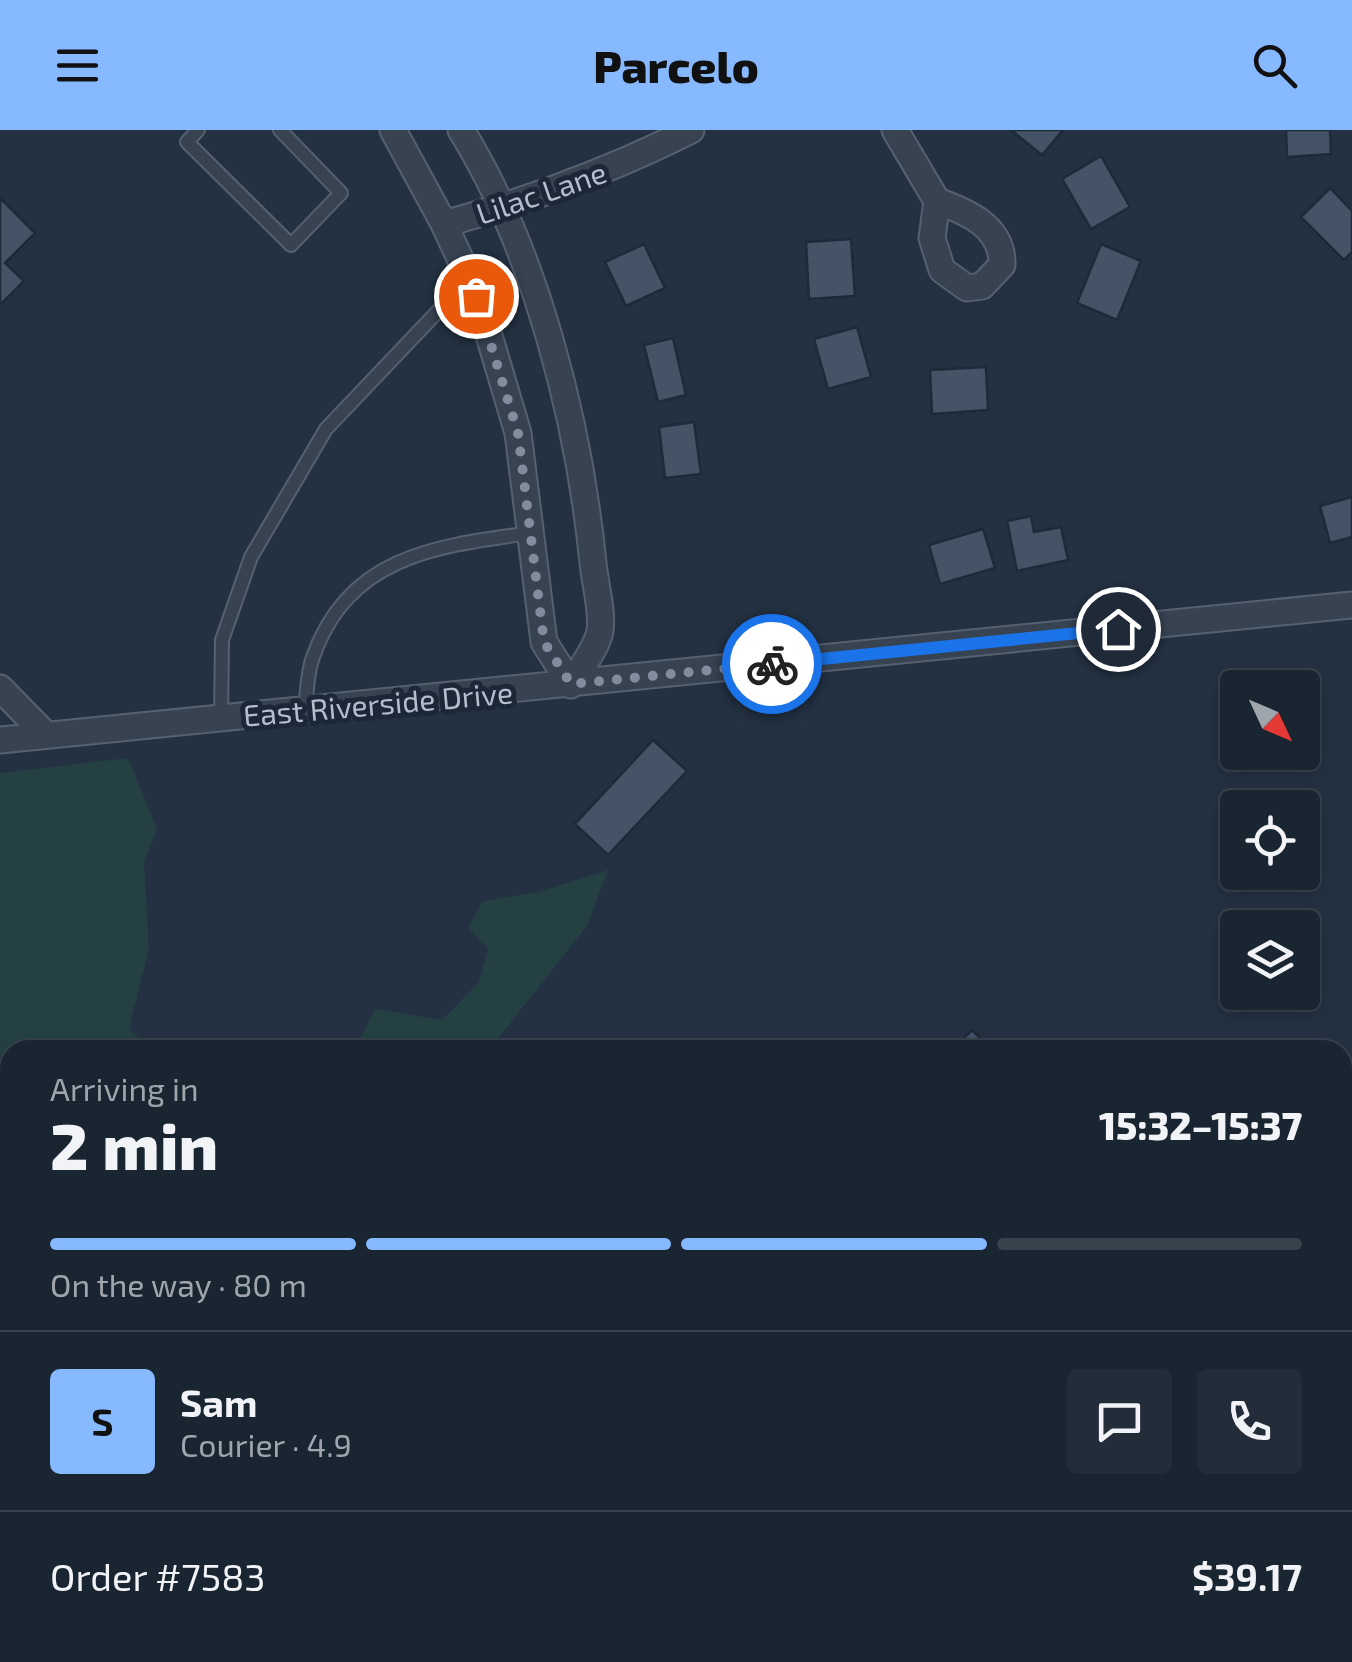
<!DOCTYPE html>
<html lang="en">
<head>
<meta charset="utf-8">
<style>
	:root { --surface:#1a2532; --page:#232d3a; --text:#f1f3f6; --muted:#9fa5ac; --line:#38424d; --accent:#86b9ff }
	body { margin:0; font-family:"Exo 2",sans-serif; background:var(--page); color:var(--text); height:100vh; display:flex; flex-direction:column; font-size:38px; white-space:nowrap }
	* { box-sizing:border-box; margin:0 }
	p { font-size:32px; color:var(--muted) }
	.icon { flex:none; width:55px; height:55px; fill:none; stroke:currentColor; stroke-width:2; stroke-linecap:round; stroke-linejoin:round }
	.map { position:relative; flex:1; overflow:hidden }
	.sheet { position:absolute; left:0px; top:910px; width:1352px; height:622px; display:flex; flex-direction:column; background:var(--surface); border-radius:30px 30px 0 0; box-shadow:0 5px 15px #0003,0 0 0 2px var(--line) }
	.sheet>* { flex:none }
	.needle { width:65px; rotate:134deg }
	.controls { position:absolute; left:1220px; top:540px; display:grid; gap:20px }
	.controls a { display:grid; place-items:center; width:100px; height:100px; border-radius:10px; background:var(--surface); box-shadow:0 5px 15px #0003,0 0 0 2px var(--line); font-size:50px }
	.pin { position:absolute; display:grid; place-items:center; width:85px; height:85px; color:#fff; margin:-42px; border:5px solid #fff; border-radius:50%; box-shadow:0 2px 10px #0007 }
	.courier { position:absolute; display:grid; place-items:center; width:100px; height:100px; margin:-50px; border:8px solid #1a73e8; border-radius:50%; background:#fff; color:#222; box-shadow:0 2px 12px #0007 }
	.head em { font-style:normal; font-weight:800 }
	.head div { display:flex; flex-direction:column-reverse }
	.head { display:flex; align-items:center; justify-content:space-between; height:170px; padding:0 50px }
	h1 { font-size:65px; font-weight:800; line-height:75px }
	.bar { display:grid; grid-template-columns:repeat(4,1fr); gap:15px 10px; align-content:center; height:120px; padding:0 50px }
	.bar i { height:12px; border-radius:8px; background:var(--line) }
	.bar .active { background:var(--accent) }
	.bar p { grid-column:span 4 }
	.line { display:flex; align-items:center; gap:25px; padding:0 50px; border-top:2px solid var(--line) }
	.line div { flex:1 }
	.round { display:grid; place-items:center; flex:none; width:105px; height:105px; border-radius:10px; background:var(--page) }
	header { display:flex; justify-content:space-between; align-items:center; height:130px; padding:0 50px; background:var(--accent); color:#111; font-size:45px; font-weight:800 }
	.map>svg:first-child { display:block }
	.green { fill:#254043 }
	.building { fill:#445366; stroke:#1e2a39; stroke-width:2.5 }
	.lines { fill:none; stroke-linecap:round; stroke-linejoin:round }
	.lane-casing { stroke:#55616f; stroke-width:16 }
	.street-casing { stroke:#55616f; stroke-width:29 }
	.secondary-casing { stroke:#55616f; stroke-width:39 }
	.lane { stroke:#374351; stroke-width:12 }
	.street { stroke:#374351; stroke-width:25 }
	.secondary { stroke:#455265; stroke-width:35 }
	.done { stroke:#818d9c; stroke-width:10; stroke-dasharray:0 18 }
	.route { stroke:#1a73e8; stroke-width:12 }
	.labels { text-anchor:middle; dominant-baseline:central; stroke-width:10; stroke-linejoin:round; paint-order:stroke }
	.street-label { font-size:30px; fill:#b4becc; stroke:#1c2837 }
</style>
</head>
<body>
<header><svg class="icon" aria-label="menu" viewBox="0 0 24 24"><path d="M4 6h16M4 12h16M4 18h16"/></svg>Parcelo<svg class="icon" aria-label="search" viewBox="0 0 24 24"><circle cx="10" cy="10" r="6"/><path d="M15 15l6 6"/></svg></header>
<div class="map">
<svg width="1352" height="1532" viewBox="0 0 1352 1532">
	<rect width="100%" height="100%" fill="#233142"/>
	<path class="green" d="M 128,628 L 157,699 L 144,732 L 149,820 L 129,898 L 151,920 L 10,920 L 10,1522 L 374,1523 L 367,1532 L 0,1532 L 0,643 Z
		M 608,740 L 587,796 L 489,920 L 354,920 L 375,879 L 442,890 L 479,852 L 488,819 L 468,798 L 483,771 L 538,762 Z"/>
	<path class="building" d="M 1011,0 L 1063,0 L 1042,25 Z
		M 1286,0 L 1330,0 L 1331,24 L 1287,27 Z
		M 1101,26 L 1130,77 L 1091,99 L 1062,49 Z
		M 1330,58 L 1352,81 L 1352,122 L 1344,130 L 1301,87 Z
		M 0,68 L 35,103 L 5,133 L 24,151 L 0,175 Z
		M 851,109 L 855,166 L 809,169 L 806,112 Z
		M 644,114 L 665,158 L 626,176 L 605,132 Z
		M 1101,114 L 1141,131 L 1117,190 L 1077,173 Z
		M 857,197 L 871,247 L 828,259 L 814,209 Z
		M 673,208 L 686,265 L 658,272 L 644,215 Z
		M 986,237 L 988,280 L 932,284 L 930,240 Z
		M 694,292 L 701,344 L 665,348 L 659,297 Z
		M 1352,367 L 1352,407 L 1330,413 L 1320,376 Z
		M 1031,386 L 1034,402 L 1061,397 L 1068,430 L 1017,441 L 1007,391 Z
		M 983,399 L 995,438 L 940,454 L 929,415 Z
		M 653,610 L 687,641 L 608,725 L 575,694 Z
		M 972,900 L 992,920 L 952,920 Z
		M 1352,1155 L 1352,1199 L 1342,1189 L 1342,1164 Z"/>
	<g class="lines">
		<defs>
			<path id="lane" d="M 198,0 L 187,12 L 291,115 L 341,63 L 280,0
				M 305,580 C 307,563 307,543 313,527 C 349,425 437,416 531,403
				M 221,588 L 222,510 L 251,427 L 326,299 L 442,177 L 477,165
				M 616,1522 L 626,1532"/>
			<path id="street" d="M 393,0 L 444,94 L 477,165 L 518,303 L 544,512 L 571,555 C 579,540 597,518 600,501 C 603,481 595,454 593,433 C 579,292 536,121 461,0
				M 895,0 L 937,71 L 932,108 L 942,140 L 967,158 L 982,156 L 1002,135 C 1003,97 968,82 937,71
				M 444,94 C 530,70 612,40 691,0
				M 0,558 L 46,605
				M 0,610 L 1352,475"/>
			<path id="secondary" d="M 1342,965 L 1352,956
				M 789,1532 L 799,1522"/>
		</defs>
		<use href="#lane" class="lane-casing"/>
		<use href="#street" class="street-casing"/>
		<use href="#secondary" class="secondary-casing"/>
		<use href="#lane" class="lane"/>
		<use href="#street" class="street"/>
		<use href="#secondary" class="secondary"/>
	</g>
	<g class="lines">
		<path class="done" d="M 476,166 L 518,303 L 544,512 L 571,554 L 772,534"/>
		<path class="route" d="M 772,534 L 1118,499"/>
	</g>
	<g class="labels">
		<g class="street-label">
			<text transform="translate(541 62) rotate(-19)">Lilac Lane</text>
			<text transform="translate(378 573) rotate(-5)">East Riverside Drive</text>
		</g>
	</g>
</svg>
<div class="controls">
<a><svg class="needle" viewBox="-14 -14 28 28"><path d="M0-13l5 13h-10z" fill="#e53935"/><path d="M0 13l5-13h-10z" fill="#9fa5ac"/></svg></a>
<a><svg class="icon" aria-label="locate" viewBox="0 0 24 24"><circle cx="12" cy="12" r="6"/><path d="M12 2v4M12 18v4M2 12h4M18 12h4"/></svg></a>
<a><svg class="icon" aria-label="layers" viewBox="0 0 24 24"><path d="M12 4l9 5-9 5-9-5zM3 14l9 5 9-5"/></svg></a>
</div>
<div class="pin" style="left:476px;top:166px;background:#ea580c"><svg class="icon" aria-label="bag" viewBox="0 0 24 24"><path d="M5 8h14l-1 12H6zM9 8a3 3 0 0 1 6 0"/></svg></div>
<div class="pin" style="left:1118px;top:499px;background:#1f2937"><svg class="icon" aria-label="home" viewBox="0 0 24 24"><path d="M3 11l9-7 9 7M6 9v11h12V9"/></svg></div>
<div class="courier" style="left:772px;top:534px"><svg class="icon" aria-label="bike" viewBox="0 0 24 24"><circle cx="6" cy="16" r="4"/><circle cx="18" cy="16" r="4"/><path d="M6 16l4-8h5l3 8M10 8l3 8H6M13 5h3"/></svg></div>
<section class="sheet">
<div class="head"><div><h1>2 min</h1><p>Arriving in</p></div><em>15:32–15:37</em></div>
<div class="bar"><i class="active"></i><i class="active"></i><i class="active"></i><i></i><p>On the way · 80 m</p></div>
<div class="line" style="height:180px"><b class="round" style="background:var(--accent);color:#111">S</b><div><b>Sam</b><p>Courier · 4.9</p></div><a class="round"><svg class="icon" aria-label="chat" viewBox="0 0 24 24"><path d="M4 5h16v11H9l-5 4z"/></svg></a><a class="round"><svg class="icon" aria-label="phone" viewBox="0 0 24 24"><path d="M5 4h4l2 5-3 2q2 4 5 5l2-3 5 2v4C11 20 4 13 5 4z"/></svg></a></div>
<div class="line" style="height:130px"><div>Order #7583</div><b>$39.17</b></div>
</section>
</div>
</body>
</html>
